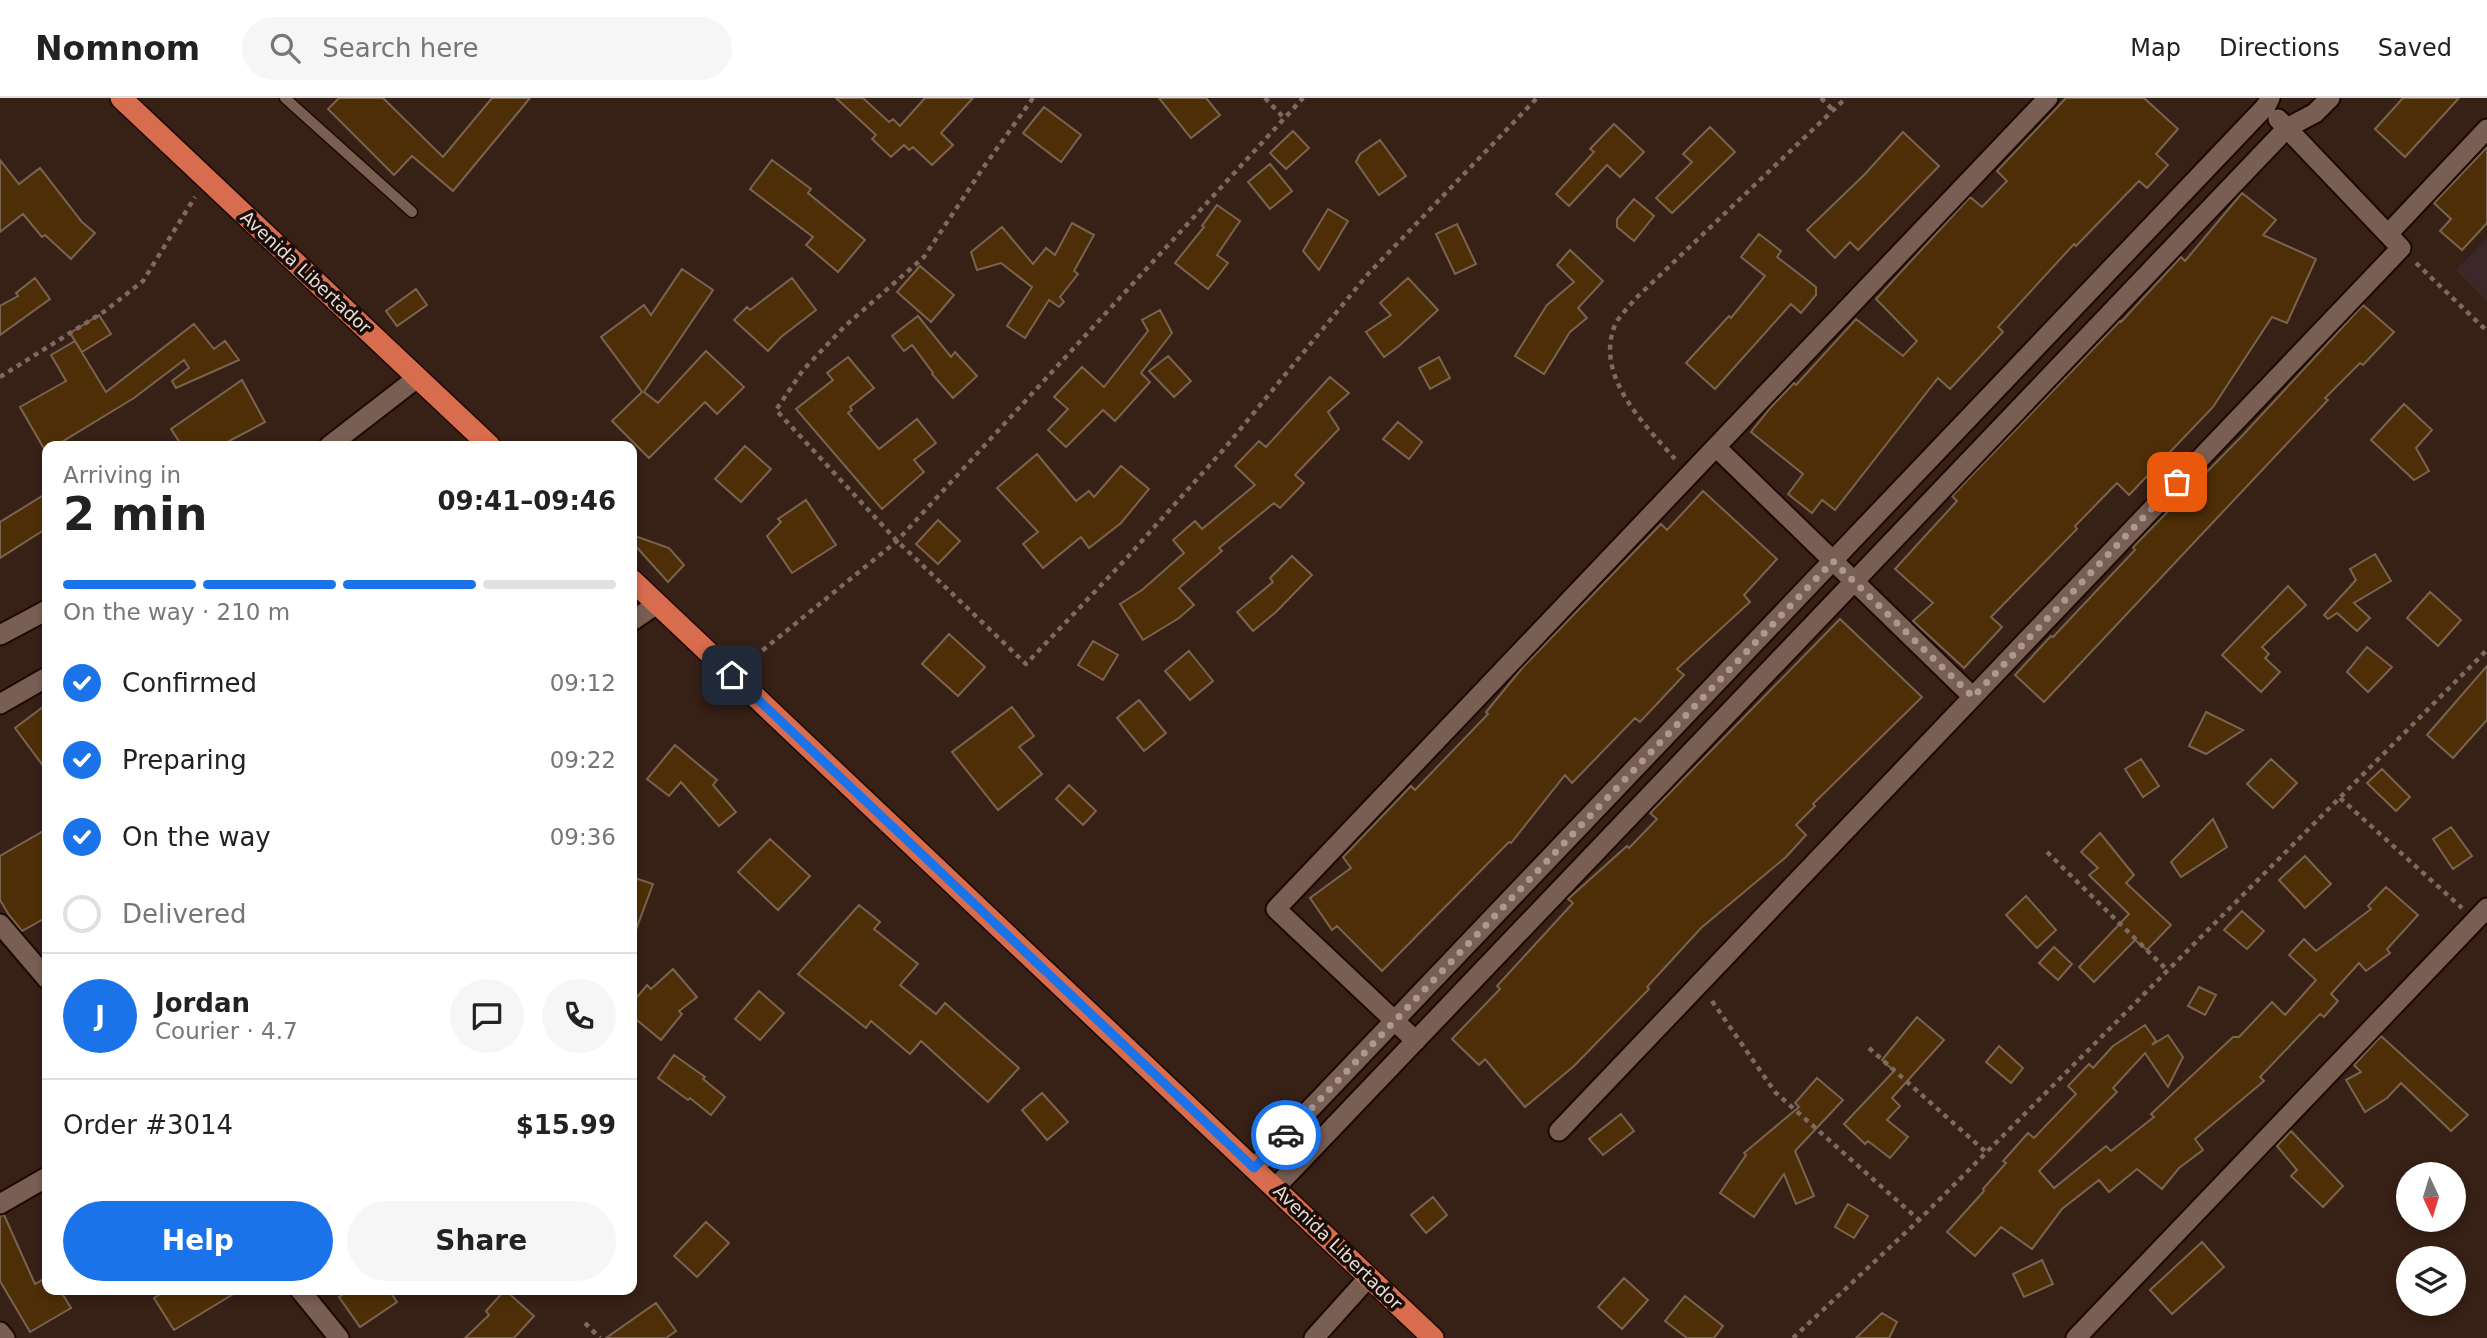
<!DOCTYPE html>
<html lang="en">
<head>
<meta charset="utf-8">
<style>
	:root { --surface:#fff; --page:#f6f6f6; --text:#222; --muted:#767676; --line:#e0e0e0; --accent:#1a73e8 }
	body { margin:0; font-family:"DejaVu Sans",sans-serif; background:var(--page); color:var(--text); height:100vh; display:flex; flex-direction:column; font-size:26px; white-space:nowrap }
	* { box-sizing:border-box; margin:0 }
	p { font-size:23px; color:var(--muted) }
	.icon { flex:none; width:38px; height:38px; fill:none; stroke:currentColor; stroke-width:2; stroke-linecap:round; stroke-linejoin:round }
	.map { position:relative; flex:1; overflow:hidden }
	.panel { position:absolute; left:42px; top:343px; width:595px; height:854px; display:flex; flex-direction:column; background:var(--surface); border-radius:14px; box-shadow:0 4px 10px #0003 }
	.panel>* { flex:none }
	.needle { width:46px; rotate:176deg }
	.tools { position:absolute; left:2396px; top:1064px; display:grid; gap:14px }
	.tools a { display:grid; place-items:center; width:70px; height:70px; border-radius:50%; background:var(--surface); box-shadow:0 4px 10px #0003; font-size:35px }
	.pin { position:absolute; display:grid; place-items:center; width:60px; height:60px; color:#fff; margin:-30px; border-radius:14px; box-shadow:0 4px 10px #0006 }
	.courier { position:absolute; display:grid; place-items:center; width:70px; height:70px; margin:-35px; border:5px solid #1a73e8; border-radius:50%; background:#fff; color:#222; box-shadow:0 2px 9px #0007 }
	.headline em { font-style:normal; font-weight:800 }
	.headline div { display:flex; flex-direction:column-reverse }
	.headline { display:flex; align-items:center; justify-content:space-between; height:119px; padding:0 21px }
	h1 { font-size:46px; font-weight:800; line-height:52px }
	.bar { display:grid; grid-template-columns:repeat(4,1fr); gap:10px 7px; align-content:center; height:84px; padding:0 21px }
	.bar i { height:9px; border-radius:5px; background:var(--line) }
	.bar .current { background:var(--accent) }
	.bar p { grid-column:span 4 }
	.line { display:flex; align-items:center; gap:18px; padding:0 21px; border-top:2px solid var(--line) }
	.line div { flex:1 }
	.round { display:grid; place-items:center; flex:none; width:74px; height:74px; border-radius:37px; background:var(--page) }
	ol { padding:0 21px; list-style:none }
	li { display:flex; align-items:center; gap:21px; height:77px }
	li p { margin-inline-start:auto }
	li .icon { padding:7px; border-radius:50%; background:var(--accent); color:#fff; stroke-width:4 }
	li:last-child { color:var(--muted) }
	li i { width:38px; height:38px; border:4px solid var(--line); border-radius:50% }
	.primary-button { display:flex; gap:14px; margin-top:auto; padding:14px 21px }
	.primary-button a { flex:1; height:80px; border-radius:42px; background:var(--accent); color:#fff; font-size:28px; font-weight:800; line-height:80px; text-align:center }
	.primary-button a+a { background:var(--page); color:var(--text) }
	header { display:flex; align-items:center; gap:42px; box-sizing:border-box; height:98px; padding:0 35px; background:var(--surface); border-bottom:2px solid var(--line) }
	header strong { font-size:33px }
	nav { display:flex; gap:38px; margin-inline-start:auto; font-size:24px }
	.search { width:490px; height:63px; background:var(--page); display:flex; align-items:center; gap:18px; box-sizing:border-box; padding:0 24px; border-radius:38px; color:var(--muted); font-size:26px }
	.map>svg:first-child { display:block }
	.education { fill:#3c2828 }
	.building { fill:#4e2e06; stroke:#796450; stroke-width:2 }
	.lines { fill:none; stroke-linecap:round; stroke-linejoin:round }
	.service-casing { stroke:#1d0902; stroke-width:13 }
	.minor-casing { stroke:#1d0902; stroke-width:23 }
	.trunk-casing { stroke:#1d0902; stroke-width:24 }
	.path { stroke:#7d6960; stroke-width:4.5; stroke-dasharray:5 5; stroke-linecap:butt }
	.service { stroke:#795e53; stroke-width:10 }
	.minor { stroke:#795e53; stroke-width:19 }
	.trunk { stroke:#d86c4e; stroke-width:21 }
	.done { stroke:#ab9991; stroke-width:7; stroke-dasharray:0 12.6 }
	.route { stroke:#1a73e8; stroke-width:9 }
	.labels { text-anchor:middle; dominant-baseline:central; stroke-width:7; stroke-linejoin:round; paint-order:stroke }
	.street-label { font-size:18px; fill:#eadad3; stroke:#170d08 }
</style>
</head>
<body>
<header>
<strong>Nomnom</strong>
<div class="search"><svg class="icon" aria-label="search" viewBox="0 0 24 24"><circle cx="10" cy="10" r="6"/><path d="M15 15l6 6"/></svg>Search here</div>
<nav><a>Map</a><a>Directions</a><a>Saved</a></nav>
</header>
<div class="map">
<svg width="2487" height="1240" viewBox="0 0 2487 1240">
	<rect width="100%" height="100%" fill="#372016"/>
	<path class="education" d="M 2487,140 L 2487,203 L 2456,172 Z"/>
	<path class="building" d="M 339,0 L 383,0 L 443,59 L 492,0 L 530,0 L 453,93 L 412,58 L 394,77 L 328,11 Z
		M 836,0 L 863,0 L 889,24 L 893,21 L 900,28 L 925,0 L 973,0 L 941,35 L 953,47 L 932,67 L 913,49 L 909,52 L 904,47 L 891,59 L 872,41 L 876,37 Z
		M 1159,0 L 1206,0 L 1220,17 L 1191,40 Z
		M 2066,0 L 2144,0 L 2178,31 L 2156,56 L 2168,67 L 2147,90 L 2139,83 L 2076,148 L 2074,146 L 1998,229 L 2003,234 L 1950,291 L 1938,280 L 1835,412 L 1822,402 L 1812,415 L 1788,396 L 1803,376 L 1751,334 L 1771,309 L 1794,285 L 1796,287 L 1856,221 L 1903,258 L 1917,243 L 1876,201 L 1970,99 L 1982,109 L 2007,83 L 1997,73 Z
		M 2403,0 L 2459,0 L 2405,59 L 2375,31 Z
		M 1044,9 L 1081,37 L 1061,64 L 1023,35 Z
		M 1614,26 L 1644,54 L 1620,79 L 1607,67 L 1569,108 L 1556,96 L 1594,54 L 1590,51 Z
		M 1710,29 L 1735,54 L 1672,115 L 1656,100 L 1692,64 L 1683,56 Z
		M 1293,33 L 1309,50 L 1286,71 L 1270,55 Z
		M 1903,34 L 1939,68 L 1858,152 L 1850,144 L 1835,160 L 1807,132 L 1865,76 Z
		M 1380,42 L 1406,78 L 1379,97 L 1356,64 L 1360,56 Z
		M 2487,49 L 2487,125 L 2462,152 L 2440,133 L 2451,121 L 2434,105 Z
		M 0,62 L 19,86 L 40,70 L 82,124 L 95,135 L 71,161 L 45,137 L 42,139 L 23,116 L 0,134 Z
		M 772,62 L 811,91 L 808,95 L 865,142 L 838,174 L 806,147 L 813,139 L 750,91 Z
		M 1270,66 L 1292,93 L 1270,111 L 1248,84 Z
		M 2242,95 L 2276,122 L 2263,137 L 2316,161 L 2287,225 L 2272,219 L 2213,309 L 2129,397 L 2117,385 L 2075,428 L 2077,431 L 1991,519 L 2002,529 L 1964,570 L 1913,523 L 1933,505 L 1895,471 L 1957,403 L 1952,398 L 2120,223 L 2121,224 L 2181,159 L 2185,163 Z
		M 1634,101 L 1654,118 L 1634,143 L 1617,129 L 1617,121 Z
		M 1217,107 L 1240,123 L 1217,157 L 1228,165 L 1208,191 L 1175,165 L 1204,129 L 1202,128 Z
		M 1328,111 L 1348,123 L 1319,172 L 1303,153 Z
		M 1072,125 L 1094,137 L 1074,173 L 1078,176 L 1060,199 L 1064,204 L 1059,209 L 1049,202 L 1025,240 L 1007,228 L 1032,189 L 1001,165 L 977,172 L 971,154 L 1002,129 L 1033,166 L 1046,150 L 1055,157 Z
		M 1457,126 L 1476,166 L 1455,176 L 1436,136 Z
		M 1759,136 L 1781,153 L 1777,159 L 1816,189 L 1816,197 L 1801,215 L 1791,206 L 1715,291 L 1686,265 L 1729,218 L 1731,220 L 1765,178 L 1741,159 Z
		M 1570,152 L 1603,183 L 1578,210 L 1587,220 L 1570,234 L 1544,276 L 1515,258 L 1547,207 L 1574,184 L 1557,167 Z
		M 920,168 L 954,197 L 931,224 L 897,194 Z
		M 682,171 L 713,192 L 644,294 L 658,305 L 706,253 L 744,289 L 717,316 L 705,304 L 649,360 L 612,323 L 642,294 L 601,239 L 644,207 L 651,217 Z
		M 35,180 L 50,201 L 0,237 L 0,208 L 18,198 L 16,195 Z
		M 792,180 L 816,212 L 781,239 L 768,253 L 734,222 L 747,209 L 750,212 Z
		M 1408,180 L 1438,212 L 1399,248 L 1384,259 L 1366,234 L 1391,217 L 1380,205 Z
		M 416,191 L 427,207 L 397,228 L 386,213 Z
		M 2363,207 L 2394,234 L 2363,267 L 2360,265 L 2325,300 L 2328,302 L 2044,604 L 2015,577 L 2051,538 L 2053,539 L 2135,452 L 2133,449 L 2242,338 Z
		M 1160,212 L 1172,235 L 1141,275 L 1150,284 L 1115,323 L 1103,312 L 1066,349 L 1048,332 L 1068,311 L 1054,299 L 1082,269 L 1104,289 L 1148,233 L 1142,222 Z
		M 99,217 L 111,236 L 82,254 L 70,235 Z
		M 918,218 L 951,259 L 955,254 L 977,278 L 953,300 L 932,276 L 933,275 L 912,247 L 904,253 L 892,238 Z
		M 194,226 L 214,251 L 225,243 L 239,262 L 176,290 L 172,283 L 189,270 L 184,262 L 134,300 L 55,348 L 47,348 L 46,354 L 20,309 L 66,283 L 51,257 L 75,243 L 106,294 Z
		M 1168,258 L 1191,283 L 1174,299 L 1149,273 Z
		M 848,259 L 874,290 L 850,309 L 852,312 L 848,315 L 879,351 L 917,321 L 936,345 L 914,362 L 924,374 L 882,411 L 796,311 L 833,282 L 827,275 Z
		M 1439,259 L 1450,280 L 1430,291 L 1419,270 Z
		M 1330,279 L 1349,295 L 1328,314 L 1339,331 L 1295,377 L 1304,385 L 1280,410 L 1274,405 L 1219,450 L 1222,453 L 1179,490 L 1194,507 L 1179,520 L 1143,542 L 1120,506 L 1142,492 L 1184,455 L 1173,442 L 1195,423 L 1202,431 L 1255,387 L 1235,368 L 1259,343 L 1266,349 Z
		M 242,282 L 265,324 L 220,348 L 182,348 L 171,331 Z
		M 2404,306 L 2432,332 L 2416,350 L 2429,373 L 2414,382 L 2371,342 Z
		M 1398,324 L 1422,344 L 1409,361 L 1383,341 Z
		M 745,348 L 771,371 L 741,404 L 715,381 Z
		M 1037,356 L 1076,403 L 1089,393 L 1094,399 L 1121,368 L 1149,391 L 1121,425 L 1089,450 L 1081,439 L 1043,470 L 1023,446 L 1038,434 L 997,390 Z
		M 1703,393 L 1777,461 L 1744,497 L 1750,504 L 1677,571 L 1684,577 L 1640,624 L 1635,620 L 1572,685 L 1565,677 L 1511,745 L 1509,744 L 1382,873 L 1337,828 L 1332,832 L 1310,800 L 1351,770 L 1343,759 L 1411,688 L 1415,692 L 1488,616 L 1486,614 L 1523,569 L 1661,426 L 1667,432 Z
		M 47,395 L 47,430 L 0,460 L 0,424 Z
		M 806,402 L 836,447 L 792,475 L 767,438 L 781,424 L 778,421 Z
		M 938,422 L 960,443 L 938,466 L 916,446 Z
		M 632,437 L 669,450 L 684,467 L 668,484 L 632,444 Z
		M 2375,456 L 2391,483 L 2354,505 L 2370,520 L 2357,533 L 2337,515 L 2328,521 L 2324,517 L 2356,482 L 2350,471 Z
		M 1292,458 L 1312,477 L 1276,514 L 1253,533 L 1237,514 L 1273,484 L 1270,480 Z
		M 2288,488 L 2306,507 L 2262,549 L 2269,556 L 2265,560 L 2280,574 L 2261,594 L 2222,557 Z
		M 2430,494 L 2461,522 L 2438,548 L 2407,520 Z
		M 1840,521 L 1922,599 L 1813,706 L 1815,708 L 1796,727 L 1806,737 L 1786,759 L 1701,830 L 1647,889 L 1649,891 L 1574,968 L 1525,1009 L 1485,961 L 1479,967 L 1452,941 L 1500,891 L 1497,888 L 1573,805 L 1568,801 L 1627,748 L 1629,750 L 1657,721 L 1650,715 Z
		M 949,536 L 985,569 L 958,598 L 922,566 Z
		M 1093,543 L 1118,557 L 1103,582 L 1078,567 Z
		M 2367,549 L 2392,569 L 2368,594 L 2347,574 Z
		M 1189,553 L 1213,583 L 1190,602 L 1165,573 Z
		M 2487,568 L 2487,622 L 2453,660 L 2427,637 Z
		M 1139,602 L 1166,635 L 1144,653 L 1117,620 Z
		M 47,606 L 47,673 L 15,630 Z
		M 1012,609 L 1034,638 L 1019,649 L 1042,676 L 998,712 L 952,654 Z
		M 2206,614 L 2243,632 L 2206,656 L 2189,648 Z
		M 675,647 L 717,682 L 713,687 L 736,714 L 719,728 L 681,684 L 669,698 L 647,681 Z
		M 2141,661 L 2159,688 L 2143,699 L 2125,671 Z
		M 2271,661 L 2297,685 L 2273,710 L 2247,686 Z
		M 2382,671 L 2410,699 L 2396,713 L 2367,685 Z
		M 1069,687 L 1096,713 L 1083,727 L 1056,701 Z
		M 2213,721 L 2227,749 L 2181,779 L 2171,764 Z
		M 2451,729 L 2472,758 L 2453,771 L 2433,741 Z
		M 47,731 L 47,819 L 22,833 L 9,817 L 0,802 L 0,758 Z
		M 2100,735 L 2134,777 L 2126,785 L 2171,827 L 2147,852 L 2135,842 L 2094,884 L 2079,869 L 2129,816 L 2089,777 L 2098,770 L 2081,754 Z
		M 770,741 L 810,778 L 778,812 L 738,774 Z
		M 2305,758 L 2331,786 L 2305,810 L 2279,782 Z
		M 632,779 L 653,786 L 634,837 L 632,837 Z
		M 2386,789 L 2418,817 L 2387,851 L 2390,855 L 2366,873 L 2359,865 L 2331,896 L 2338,903 L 2324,919 L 2320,916 L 2260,979 L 2264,983 L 2195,1041 L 2203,1052 L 2179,1070 L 2162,1091 L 2137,1071 L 2109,1094 L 2099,1082 L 2062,1111 L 2032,1151 L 2001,1129 L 1975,1158 L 1947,1134 L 1984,1093 L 1983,1091 L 2006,1065 L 2003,1063 L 2028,1035 L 2034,1040 L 2076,996 L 2068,988 L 2089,966 L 2093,970 L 2113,948 L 2145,927 L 2156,943 L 2152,947 L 2168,937 L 2183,959 L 2168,989 L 2145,955 L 2113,990 L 2117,994 L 2039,1073 L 2054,1090 L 2106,1048 L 2111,1053 L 2154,1019 L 2151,1016 L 2233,939 L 2239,939 L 2272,904 L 2285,917 L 2316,882 L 2289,857 L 2304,841 L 2316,853 L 2371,811 L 2368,808 Z
		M 2026,798 L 2056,832 L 2037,850 L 2006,817 Z
		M 859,807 L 880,824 L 874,831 L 918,866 L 900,887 L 936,916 L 945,905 L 1019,970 L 988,1004 L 921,943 L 910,956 L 871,923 L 866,930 L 798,876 Z
		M 2242,813 L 2264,833 L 2247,851 L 2224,832 Z
		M 2054,849 L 2072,866 L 2058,882 L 2039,865 Z
		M 673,871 L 697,899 L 679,913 L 682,916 L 661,942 L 632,918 L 632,905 L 647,887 L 651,891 Z
		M 2199,889 L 2216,897 L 2205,917 L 2188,908 Z
		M 759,893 L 784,915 L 760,942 L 735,921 Z
		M 1917,919 L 1944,942 L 1892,1000 L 1900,1008 L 1887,1022 L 1908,1039 L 1890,1060 L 1868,1043 L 1865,1046 L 1844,1026 L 1894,973 L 1882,962 Z
		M 2381,938 L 2468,1017 L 2451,1033 L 2401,985 L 2387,1000 L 2365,1014 L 2346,982 L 2361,974 L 2354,967 Z
		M 1999,948 L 2023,970 L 2011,985 L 1986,964 Z
		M 674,957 L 705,979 L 703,981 L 725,999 L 711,1017 L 690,1000 L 688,1002 L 658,980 Z
		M 1817,980 L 1843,1002 L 1795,1053 L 1814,1098 L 1796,1106 L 1784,1076 L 1754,1119 L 1720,1095 L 1746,1057 L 1744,1055 L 1799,1009 L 1795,1005 Z
		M 1042,995 L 1068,1024 L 1047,1042 L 1022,1012 Z
		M 1621,1016 L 1634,1033 L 1603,1057 L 1589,1041 Z
		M 2291,1033 L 2343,1088 L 2323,1109 L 2291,1078 L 2297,1072 L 2277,1048 Z
		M 1433,1099 L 1447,1117 L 1426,1135 L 1411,1117 Z
		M 1848,1106 L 1868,1118 L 1854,1140 L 1835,1129 Z
		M 4,1117 L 35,1186 L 47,1179 L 47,1192 L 60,1192 L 71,1210 L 30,1234 L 0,1183 L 0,1118 Z
		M 706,1124 L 729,1145 L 697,1179 L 674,1158 Z
		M 2202,1144 L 2224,1169 L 2172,1216 L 2150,1192 Z
		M 2042,1162 L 2053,1186 L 2024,1199 L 2013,1176 Z
		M 1624,1180 L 1648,1202 L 1622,1231 L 1598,1209 Z
		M 167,1192 L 240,1192 L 174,1232 L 154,1200 Z
		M 349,1192 L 389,1192 L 397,1204 L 360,1229 L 339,1199 Z
		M 505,1192 L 534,1218 L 514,1240 L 465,1240 L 489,1217 L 486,1213 Z
		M 1685,1198 L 1723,1228 L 1714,1240 L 1687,1240 L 1665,1223 Z
		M 656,1205 L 676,1233 L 666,1240 L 606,1240 Z
		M 1882,1215 L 1897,1224 L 1889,1240 L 1856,1240 Z"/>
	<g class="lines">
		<defs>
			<path id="service" d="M 285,0 L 412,114"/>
			<path id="minor" d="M 2388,136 L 2487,31
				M 329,348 L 417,280
				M 1716,349 L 1973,599
				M 632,523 L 657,506
				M 0,537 L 47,512
				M 0,606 L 47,579
				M 0,826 L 47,881
				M 1416,943 L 1276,811 L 2048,0
				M 1559,1033 L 2401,150 L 2278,21
				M 1254,1070 L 2266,8 L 2270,0
				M 1275,1090 L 2287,30 L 2315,15 L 2330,0
				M 0,1106 L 47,1079
				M 300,1192 L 339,1240
				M 0,1234 L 5,1240
				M 1314,1240 L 1369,1179
				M 2076,1240 L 2487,810"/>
			<path id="trunk" d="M 121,0 L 490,348
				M 632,482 L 1433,1240"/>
		</defs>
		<use href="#service" class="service-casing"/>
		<use href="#minor" class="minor-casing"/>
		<use href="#trunk" class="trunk-casing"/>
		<path class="path" d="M 1033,0 L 983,70 L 924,159 L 845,228 L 803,272 L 776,312 L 897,443 L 1026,566 L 1124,463 L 1224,351 L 1368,176 L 1537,0
			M 1265,0 L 1284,20
			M 1821,0 L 1833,12
			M 2416,165 L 2487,233
			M 0,279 L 105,213 L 143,183 L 195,99
			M 1675,361 C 1645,327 1594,278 1615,227 C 1619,218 1629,209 1635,201 L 1846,0
			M 747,565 L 897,443 L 1303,0
			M 2340,700 L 2462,810
			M 2047,754 L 2168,873
			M 1712,903 L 1775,994 L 1919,1122
			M 1869,950 L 1987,1055
			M 585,1225 L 600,1240
			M 1793,1240 L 1919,1122 L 2487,552"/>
		<use href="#service" class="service"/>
		<use href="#minor" class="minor"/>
		<use href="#trunk" class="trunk"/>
	</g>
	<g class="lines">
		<path class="done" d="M 1286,1037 L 1833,463 L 1973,599 L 2177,384"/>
		<path class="route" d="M 732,577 L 1254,1070 L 1286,1037"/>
	</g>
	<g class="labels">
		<g class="street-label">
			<text transform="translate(306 174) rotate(43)">Avenida Libertador</text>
			<text transform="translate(1338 1149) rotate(44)">Avenida Libertador</text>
		</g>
	</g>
</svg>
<div class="tools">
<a><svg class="needle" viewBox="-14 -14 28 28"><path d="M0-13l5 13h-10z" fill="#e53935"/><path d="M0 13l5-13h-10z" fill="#767676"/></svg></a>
<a><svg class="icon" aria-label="layers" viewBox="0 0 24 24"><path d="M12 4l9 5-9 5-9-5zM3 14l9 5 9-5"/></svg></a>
</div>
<div class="pin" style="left:2177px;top:384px;background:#ea580c"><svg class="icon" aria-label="bag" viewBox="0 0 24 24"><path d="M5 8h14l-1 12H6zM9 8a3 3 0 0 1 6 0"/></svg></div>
<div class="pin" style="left:732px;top:577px;background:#1f2937"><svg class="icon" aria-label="home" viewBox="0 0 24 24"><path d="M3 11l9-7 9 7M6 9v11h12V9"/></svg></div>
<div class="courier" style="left:1286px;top:1037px"><svg class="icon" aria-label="car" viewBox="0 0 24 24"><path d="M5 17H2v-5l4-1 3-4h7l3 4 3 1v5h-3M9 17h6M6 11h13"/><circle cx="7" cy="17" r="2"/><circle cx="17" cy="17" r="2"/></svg></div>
<section class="panel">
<div class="headline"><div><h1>2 min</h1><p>Arriving in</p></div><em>09:41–09:46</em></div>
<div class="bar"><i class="current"></i><i class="current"></i><i class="current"></i><i></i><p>On the way · 210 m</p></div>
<ol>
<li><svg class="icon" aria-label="check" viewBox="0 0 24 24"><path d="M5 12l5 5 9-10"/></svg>Confirmed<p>09:12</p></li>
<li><svg class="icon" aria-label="check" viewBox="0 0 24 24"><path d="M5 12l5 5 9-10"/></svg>Preparing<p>09:22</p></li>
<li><svg class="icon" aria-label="check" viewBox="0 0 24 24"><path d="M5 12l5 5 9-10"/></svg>On the way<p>09:36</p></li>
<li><i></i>Delivered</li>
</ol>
<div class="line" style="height:126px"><b class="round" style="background:var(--accent);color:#fff">J</b><div><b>Jordan</b><p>Courier · 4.7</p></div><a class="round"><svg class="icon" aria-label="chat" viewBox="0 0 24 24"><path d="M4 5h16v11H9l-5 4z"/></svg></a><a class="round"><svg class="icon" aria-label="phone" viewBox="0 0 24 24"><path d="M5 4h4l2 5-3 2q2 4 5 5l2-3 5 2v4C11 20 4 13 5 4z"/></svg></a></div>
<div class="line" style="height:91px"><div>Order #3014</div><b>$15.99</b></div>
<div class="primary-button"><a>Help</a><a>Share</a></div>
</section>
</div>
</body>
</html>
